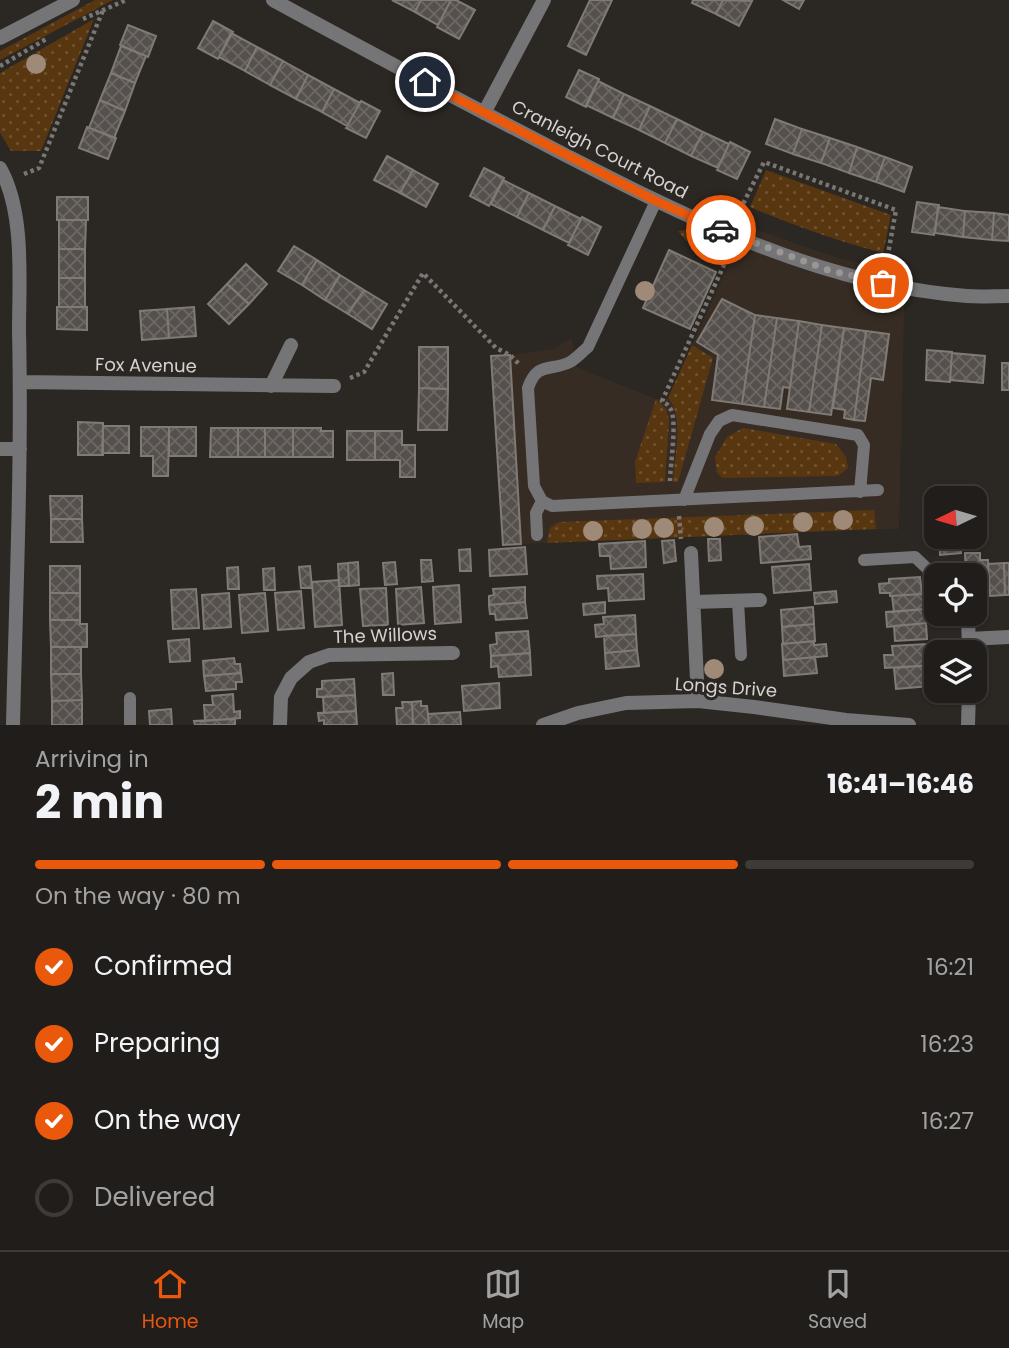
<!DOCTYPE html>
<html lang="en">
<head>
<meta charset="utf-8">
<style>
	:root { --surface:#201d1a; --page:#282623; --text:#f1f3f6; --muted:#a2a2a2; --line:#3d3b39; --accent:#ea580c }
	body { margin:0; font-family:Poppins,sans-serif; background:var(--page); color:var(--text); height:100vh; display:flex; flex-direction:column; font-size:26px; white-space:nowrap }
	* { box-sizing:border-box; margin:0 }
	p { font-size:23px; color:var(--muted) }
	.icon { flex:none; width:38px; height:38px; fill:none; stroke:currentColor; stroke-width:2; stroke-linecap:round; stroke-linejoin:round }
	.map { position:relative; height:725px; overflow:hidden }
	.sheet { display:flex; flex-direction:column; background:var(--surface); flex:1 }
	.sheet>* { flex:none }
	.needle { width:46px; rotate:265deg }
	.controls { position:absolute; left:924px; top:486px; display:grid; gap:14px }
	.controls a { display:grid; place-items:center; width:63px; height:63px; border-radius:14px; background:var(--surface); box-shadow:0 2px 5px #0004,0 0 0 2px var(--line); font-size:35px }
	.pin { position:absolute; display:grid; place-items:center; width:60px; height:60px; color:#fff; margin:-30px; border:4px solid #fff; border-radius:50%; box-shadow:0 2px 7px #0007 }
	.courier { position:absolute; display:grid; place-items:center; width:70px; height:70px; margin:-35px; border:5px solid #ea580c; border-radius:50%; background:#fff; color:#222; box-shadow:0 2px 9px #0007 }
	.overview em { font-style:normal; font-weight:700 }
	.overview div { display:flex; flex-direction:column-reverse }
	.overview { display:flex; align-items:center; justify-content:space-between; height:119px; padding:0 35px }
	h1 { font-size:46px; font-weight:700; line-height:52px }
	.bar { display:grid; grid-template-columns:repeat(4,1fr); gap:10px 7px; align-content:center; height:84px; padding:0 35px }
	.bar i { height:9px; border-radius:5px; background:var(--line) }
	.bar .selected { background:var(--accent) }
	.bar p { grid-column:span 4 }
	ol { padding:0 35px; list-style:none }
	li { display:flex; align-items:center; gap:21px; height:77px }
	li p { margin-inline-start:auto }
	li .icon { padding:7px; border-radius:50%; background:var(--accent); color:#fff; stroke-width:4 }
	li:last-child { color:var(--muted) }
	li i { width:38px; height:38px; border:4px solid var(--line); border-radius:50% }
	.dock { display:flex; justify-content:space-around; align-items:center; height:98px; border-top:2px solid var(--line); background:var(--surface); font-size:19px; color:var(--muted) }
	.dock a { display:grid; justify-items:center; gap:4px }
	.dock .selected { color:var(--accent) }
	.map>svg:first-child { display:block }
	.built { fill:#362c24 }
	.grass { fill:url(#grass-dots) }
	.building { fill:url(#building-cross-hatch); stroke:#807a75; stroke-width:2 }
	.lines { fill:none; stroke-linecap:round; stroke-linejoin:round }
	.path { stroke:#7a7673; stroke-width:4.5; stroke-dasharray:3.5 3.5; stroke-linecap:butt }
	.service { stroke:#757578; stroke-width:12 }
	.minor { stroke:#757578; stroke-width:14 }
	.tree { fill:#9e8a77 }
	.done { stroke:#9a9693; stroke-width:7; stroke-dasharray:0 12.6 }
	.route { stroke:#ea580c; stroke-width:9 }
	.labels { text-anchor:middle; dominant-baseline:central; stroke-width:6; stroke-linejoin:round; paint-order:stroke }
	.street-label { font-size:18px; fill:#d5d2d0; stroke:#2b2723 }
</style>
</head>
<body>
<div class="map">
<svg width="1009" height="725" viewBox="0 0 1009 725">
	<defs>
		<pattern id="grass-dots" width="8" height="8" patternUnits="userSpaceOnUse" patternTransform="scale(1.75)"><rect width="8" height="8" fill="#583610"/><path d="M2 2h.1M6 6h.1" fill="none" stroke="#6f5232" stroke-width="1.8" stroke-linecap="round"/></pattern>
		<pattern id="building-cross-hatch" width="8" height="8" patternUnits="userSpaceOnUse" patternTransform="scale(1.75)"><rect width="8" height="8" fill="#55504c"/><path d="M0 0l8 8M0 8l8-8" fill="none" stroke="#6d6865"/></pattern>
	</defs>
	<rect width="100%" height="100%" fill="#2b2723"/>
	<path class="built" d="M 746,226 L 838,258 L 905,273 L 899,529 L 851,530 L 521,544 L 510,355 L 553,349 L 571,338 L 577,367 L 656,399 L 668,398 Z"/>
	<path class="grass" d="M 95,0 L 113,0 L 0,60 L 0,51 Z
		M 94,19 L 41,151 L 11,151 L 0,133 L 0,73 Z
		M 766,170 L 891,215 L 883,253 C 837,241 794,226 750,207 Z
		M 685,230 L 693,231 L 721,243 L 717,255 L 686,241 L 678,231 Z
		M 692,345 L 713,358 L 678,482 L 673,482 C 674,458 685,416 668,398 Z
		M 656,399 L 666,409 L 669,421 L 665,482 L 636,483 L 635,462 Z
		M 743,428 L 836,444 L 846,457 L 848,468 L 838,476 L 723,478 L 717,473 L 715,457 L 727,437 Z
		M 874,510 L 876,529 L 547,543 L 550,528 L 559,522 Z"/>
	<path class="building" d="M 392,0 L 421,0 L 415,12 Z
		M 421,0 L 451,0 L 438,25 L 415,12 Z
		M 451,0 L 456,0 L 475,10 L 459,39 L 437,27 Z
		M 590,0 L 612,0 L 586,55 L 568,46 Z
		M 693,0 L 723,0 L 716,14 L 692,3 Z
		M 723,0 L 752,1 L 739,26 L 716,14 Z
		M 783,0 L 804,0 L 799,9 Z
		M 213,21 L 233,32 L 218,59 L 198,48 Z
		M 128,25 L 156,36 L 148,57 L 120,45 Z
		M 231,33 L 257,47 L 245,71 L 219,57 Z
		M 121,46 L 146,56 L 135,83 L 111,73 Z
		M 257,47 L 283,61 L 270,85 L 245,71 Z
		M 283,61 L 308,75 L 296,99 L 270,85 Z
		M 579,70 L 599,79 L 586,107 L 566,97 Z
		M 111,73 L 135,83 L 125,111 L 100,100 Z
		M 308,75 L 334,89 L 322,112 L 296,99 Z
		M 598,81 L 624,94 L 613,118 L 586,105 Z
		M 334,89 L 360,103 L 347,126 L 322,112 Z
		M 624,94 L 650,106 L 639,130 L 613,118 Z
		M 100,100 L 125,111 L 114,138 L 89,128 Z
		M 361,101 L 380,111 L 366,138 L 346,128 Z
		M 650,106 L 677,119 L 665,143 L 639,130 Z
		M 677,119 L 703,132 L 691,156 L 665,143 Z
		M 775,119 L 802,129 L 793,154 L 766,144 Z
		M 87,127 L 116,138 L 108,159 L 79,148 Z
		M 802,129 L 830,138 L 821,163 L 793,154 Z
		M 703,132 L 729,144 L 718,168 L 691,156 Z
		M 830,138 L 857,147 L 849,173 L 821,163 Z
		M 730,142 L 750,152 L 737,179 L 717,170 Z
		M 857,147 L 885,157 L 876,182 L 849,173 Z
		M 387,156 L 413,170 L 400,193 L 374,180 Z
		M 885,157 L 912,167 L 904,192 L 876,182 Z
		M 484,168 L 504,178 L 489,206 L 470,196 Z
		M 413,170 L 438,184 L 426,207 L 400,193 Z
		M 503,180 L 529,193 L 517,217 L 491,204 Z
		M 529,193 L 555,206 L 543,230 L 517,217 Z
		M 57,197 L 88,197 L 88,220 L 57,220 Z
		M 917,202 L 939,205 L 934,235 L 912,232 Z
		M 555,206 L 581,219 L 569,243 L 543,230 Z
		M 938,207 L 965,211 L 963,237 L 935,233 Z
		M 965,211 L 994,213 L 992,240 L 963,237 Z
		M 994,213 L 1009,215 L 1009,241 L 992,240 Z
		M 582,217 L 601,227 L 588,255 L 568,245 Z
		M 59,220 L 86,220 L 85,249 L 59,249 Z
		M 294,246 L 317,260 L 302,285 L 278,271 Z
		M 59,249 L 85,249 L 85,278 L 59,278 Z
		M 669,250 L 716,272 L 690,329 L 643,308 Z
		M 317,260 L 340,275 L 325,300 L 302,285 Z
		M 246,264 L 267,284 L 249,304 L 227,284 Z
		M 340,275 L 364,290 L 348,314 L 325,300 Z
		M 59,278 L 85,278 L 85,307 L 59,307 Z
		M 227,284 L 249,304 L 229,324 L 208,304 Z
		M 364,290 L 387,304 L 372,329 L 348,314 Z
		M 722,299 L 755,315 L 742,404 L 712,400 L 718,355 L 697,342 Z
		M 57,307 L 87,307 L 87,330 L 57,329 Z
		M 194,307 L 196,336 L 169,338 L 167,309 Z
		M 167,309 L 169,338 L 142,340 L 140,311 Z
		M 755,315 L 777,318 L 764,407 L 742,404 Z
		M 777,318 L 799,321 L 790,388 L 783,387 L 780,409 L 764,407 Z
		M 799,321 L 822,325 L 809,412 L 787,409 Z
		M 822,325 L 844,328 L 831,415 L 809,412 Z
		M 844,328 L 866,331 L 854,420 L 844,418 L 845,410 L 833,408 Z
		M 866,331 L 889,334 L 883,380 L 871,378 L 865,421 L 854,420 Z
		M 419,347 L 448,347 L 448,389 L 419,388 Z
		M 927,350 L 952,352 L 950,382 L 926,380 Z
		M 952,353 L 985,356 L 983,383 L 950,380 Z
		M 510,355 L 521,544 L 503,545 L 491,356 Z
		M 1002,363 L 1009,363 L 1009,390 L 1002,390 Z
		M 419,388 L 448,389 L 447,430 L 418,430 Z
		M 78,422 L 103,423 L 103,455 L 78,455 Z
		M 103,426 L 129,426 L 129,453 L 102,453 Z
		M 141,427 L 169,427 L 168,476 L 153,476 L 153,456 L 141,456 Z
		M 169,427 L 196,427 L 196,456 L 169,456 Z
		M 211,428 L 238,428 L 238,457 L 210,457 Z
		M 238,428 L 265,428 L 265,457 L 238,457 Z
		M 265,428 L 293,428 L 293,457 L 265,457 Z
		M 293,428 L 321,428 L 321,431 L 333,431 L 333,457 L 293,457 Z
		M 347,431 L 375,431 L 375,460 L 347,460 Z
		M 375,431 L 402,431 L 402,445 L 415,445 L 415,477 L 400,477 L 400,460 L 375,460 Z
		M 50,496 L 82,496 L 82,519 L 51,519 Z
		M 51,519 L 82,519 L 83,542 L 51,542 Z
		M 797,534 L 799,547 L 810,546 L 811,559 L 761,563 L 759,537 Z
		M 939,537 L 960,537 L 961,553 L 940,555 Z
		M 708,539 L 720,539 L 721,560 L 709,561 Z
		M 674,540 L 676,561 L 664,563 L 662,541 Z
		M 645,541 L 646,567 L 611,569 L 610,556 L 600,556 L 599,544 Z
		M 525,547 L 527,574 L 490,576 L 489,550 Z
		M 470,549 L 471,571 L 460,571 L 459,550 Z
		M 965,553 L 980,553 L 980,560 L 988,560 L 989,585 L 975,586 L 975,576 L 966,576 Z
		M 421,560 L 431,560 L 433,581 L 422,582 Z
		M 358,562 L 359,585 L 349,586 L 348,563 Z
		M 395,562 L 397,584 L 385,585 L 383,563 Z
		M 348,563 L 349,586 L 339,586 L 338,564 Z
		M 1004,563 L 1009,563 L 1009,595 L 1005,595 Z
		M 1004,563 L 1005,595 L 990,596 L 988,564 Z
		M 809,564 L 811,590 L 774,593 L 772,567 Z
		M 50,566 L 80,566 L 80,593 L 50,593 Z
		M 310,566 L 312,588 L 301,588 L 299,567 Z
		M 238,567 L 239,589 L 228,589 L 227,568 Z
		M 274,568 L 275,590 L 264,590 L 263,569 Z
		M 643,574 L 644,599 L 609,601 L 608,588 L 598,589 L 597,576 Z
		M 920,577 L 922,594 L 890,596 L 890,593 L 880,593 L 879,584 L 889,583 L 889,579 Z
		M 339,580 L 342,625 L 315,627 L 312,582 Z
		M 459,585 L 461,622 L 435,624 L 433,587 Z
		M 421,587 L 424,623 L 398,625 L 396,589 Z
		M 525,587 L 525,602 L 489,605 L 489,596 L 494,595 L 493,589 Z
		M 386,588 L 388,625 L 363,626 L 360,589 Z
		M 196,589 L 199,628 L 173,629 L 171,590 Z
		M 301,591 L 304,628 L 278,630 L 275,593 Z
		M 836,591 L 837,602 L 815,604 L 814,593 Z
		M 50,593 L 80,593 L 80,620 L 50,620 Z
		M 229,593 L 231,627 L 204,629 L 202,595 Z
		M 265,593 L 268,631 L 242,633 L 239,595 Z
		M 923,594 L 924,609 L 894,612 L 892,596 Z
		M 525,602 L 527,618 L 496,620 L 495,614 L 490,614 L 489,605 Z
		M 605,602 L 605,613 L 584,615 L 583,604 Z
		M 813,607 L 814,624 L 782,627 L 781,610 Z
		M 924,609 L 926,623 L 887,627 L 886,612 Z
		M 635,615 L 636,634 L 596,637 L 595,625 L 604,624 L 603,617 Z
		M 50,620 L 80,620 L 80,624 L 87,624 L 87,647 L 51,647 Z
		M 926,623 L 927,639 L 895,641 L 894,626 Z
		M 814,624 L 815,641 L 783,644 L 782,627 Z
		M 528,631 L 530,653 L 491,656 L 490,645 L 497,644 L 496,633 Z
		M 636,634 L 637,650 L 605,653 L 604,636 Z
		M 189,639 L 190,661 L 170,662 L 168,641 Z
		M 814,641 L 814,645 L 826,644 L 827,656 L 783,660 L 782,644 Z
		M 927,644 L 927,653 L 933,652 L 934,665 L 885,668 L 884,655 L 893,655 L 892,646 Z
		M 51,647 L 81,647 L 81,674 L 51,674 Z
		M 637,650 L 639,666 L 606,669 L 605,653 Z
		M 530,653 L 531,675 L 499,677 L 498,666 L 491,667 L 491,656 Z
		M 815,657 L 817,673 L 784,676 L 783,660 Z
		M 234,658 L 235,664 L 240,664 L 241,673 L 204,676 L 203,661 Z
		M 934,665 L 934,678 L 929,678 L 930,686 L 896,689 L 894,668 Z
		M 241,673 L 242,682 L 236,682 L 236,689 L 206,691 L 204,676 Z
		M 393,673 L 394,695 L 383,695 L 382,674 Z
		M 51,674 L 81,674 L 82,700 L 52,701 Z
		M 354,679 L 355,695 L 317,697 L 317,689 L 322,689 L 322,681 Z
		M 499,683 L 500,708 L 464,711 L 462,686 Z
		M 233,694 L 234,712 L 240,711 L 240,718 L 205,721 L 204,705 L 213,705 L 212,696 Z
		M 355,695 L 356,711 L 324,713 L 323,697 Z
		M 82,700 L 82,725 L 52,725 L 52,701 Z
		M 421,701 L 421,706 L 427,706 L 429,725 L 413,725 L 412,702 Z
		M 402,702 L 412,702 L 413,725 L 397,725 L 396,708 L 403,708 Z
		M 171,709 L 172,725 L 150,725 L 149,711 Z
		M 356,711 L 357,725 L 324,725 L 324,720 L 319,721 L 318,713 Z
		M 460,712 L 461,725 L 429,725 L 428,714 Z
		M 235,719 L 235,725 L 195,725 L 194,721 Z"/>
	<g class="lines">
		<path class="path" d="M 83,19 L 126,0
			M 0,66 L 48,38
			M 24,174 L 39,168 L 103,10
			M 737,216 L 764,162 L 896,210 L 886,265
			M 350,378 L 364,372 L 423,273 L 496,348 L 510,355 L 520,365
			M 670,481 C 670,465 678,420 670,408 C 668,404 665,403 662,401 L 729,254
			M 679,516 L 681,539"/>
		<path class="service" d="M 684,500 L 710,434 L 719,421 L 732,415 L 858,435 L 864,445 L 860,492
			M 542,501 L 552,506 L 878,490
			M 537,535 L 536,513 L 542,501 L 534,486 L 528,388 C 537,361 550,372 570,362 C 576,359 582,352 588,347 L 656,201
			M 864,560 L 915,557 L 936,577
			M 738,601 L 741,655
			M 130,698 L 130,725"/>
		<path class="minor" d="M 273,0 C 365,50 457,99 550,147 C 680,214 817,285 967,296 C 981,297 995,296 1009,296
			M 0,38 L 73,0
			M 484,113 L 544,0
			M 0,168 C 25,212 19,281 19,331 C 22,462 16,594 13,725
			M 20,382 L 334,386
			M 271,386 L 291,345
			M 0,449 L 20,449
			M 691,553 L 698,701
			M 694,602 L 760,600
			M 968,614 L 969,653
			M 969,639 L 1009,637
			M 280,725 L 281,697 L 291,678 L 309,662 L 329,655 L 453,653
			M 543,725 L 578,713 L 626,703 L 698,701 L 754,707 L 846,720 L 909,725
			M 968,725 L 969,691"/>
	</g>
	<g class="tree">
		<circle cx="36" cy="64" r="10"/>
		<circle cx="645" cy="291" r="10"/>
		<circle cx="843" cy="520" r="10"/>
		<circle cx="803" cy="522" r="10"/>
		<circle cx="754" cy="526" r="10"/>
		<circle cx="714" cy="527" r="10"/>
		<circle cx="664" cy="528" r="10"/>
		<circle cx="642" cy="529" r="10"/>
		<circle cx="593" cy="531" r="10"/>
		<circle cx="714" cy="669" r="10"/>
	</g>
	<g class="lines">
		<path class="done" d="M 721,230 L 828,270 L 883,283"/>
		<path class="route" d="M 425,82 L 656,201 L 721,230"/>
	</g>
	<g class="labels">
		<g class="street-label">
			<text transform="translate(600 149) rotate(27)">Cranleigh Court Road</text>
			<text transform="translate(146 365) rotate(1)">Fox Avenue</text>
			<text transform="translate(385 635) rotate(-2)">The Willows</text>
			<text transform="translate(726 687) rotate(4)">Longs Drive</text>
		</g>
	</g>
</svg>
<div class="controls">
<a><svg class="needle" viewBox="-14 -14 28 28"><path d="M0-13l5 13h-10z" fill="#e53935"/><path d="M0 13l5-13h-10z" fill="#a2a2a2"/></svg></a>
<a><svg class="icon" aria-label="locate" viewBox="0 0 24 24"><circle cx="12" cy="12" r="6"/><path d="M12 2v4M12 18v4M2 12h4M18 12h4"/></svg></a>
<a><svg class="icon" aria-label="layers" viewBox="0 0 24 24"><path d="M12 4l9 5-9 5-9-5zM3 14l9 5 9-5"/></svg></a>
</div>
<div class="pin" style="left:883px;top:283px;background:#ea580c"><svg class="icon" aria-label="bag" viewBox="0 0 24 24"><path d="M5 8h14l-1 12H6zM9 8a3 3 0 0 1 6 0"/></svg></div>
<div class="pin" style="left:425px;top:82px;background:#1f2937"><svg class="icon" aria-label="home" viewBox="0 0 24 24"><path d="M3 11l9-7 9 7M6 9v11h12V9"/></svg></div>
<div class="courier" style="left:721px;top:230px"><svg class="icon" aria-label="car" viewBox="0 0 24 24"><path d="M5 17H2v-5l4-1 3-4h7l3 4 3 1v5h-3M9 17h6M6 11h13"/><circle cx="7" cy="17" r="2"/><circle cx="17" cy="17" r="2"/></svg></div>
</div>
<section class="sheet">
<div class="overview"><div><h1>2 min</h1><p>Arriving in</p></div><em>16:41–16:46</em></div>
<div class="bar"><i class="selected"></i><i class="selected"></i><i class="selected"></i><i></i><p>On the way · 80 m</p></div>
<ol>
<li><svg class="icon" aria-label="check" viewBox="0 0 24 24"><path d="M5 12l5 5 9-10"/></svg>Confirmed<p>16:21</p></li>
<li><svg class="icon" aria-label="check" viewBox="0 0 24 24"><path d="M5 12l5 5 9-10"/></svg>Preparing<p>16:23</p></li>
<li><svg class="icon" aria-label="check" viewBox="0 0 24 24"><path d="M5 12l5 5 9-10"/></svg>On the way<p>16:27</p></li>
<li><i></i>Delivered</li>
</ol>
</section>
<nav class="dock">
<a class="selected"><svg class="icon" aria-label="home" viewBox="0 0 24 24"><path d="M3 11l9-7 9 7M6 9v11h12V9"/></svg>Home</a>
<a><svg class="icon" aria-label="map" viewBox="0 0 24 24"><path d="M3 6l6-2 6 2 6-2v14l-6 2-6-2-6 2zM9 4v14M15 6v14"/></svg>Map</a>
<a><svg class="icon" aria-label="saved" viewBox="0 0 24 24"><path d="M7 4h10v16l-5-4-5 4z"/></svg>Saved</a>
</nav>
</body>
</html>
